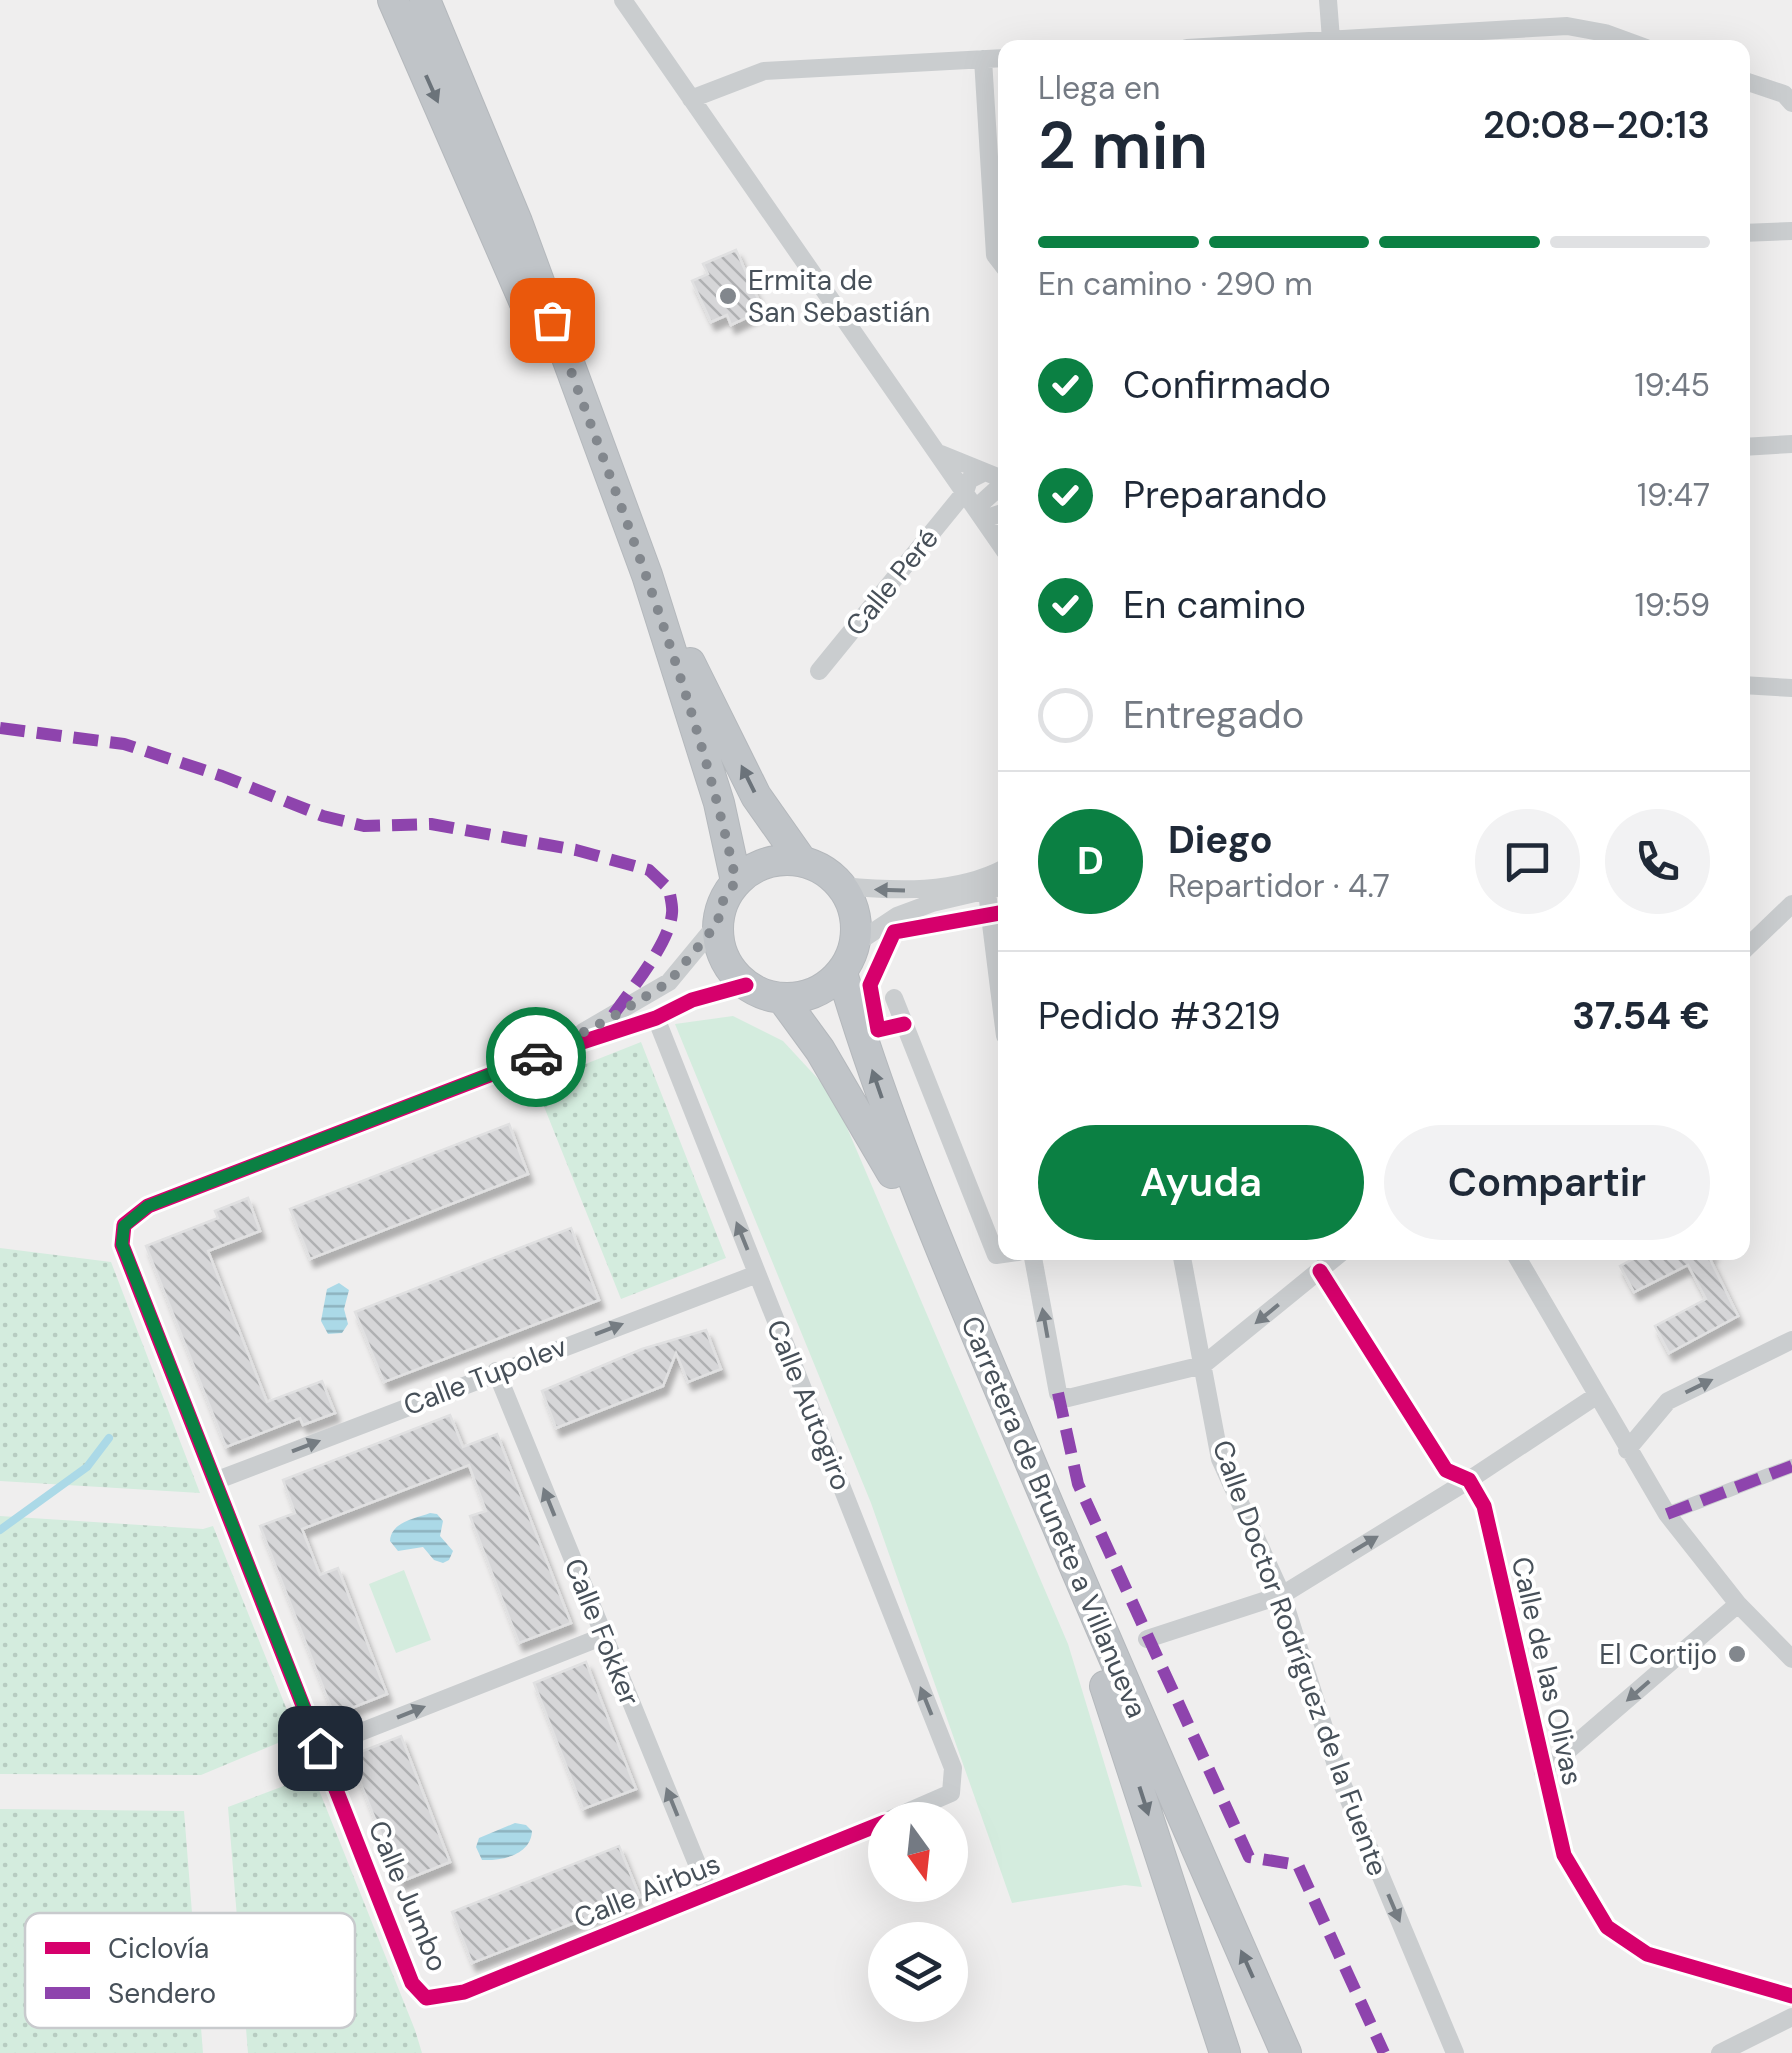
<!DOCTYPE html>
<html lang="es">
<head>
<meta charset="utf-8">
<style>
	:root { --surface:#fff; --page:#f2f2f3; --text:#1f2937; --muted:#747a83; --line:#e0e1e3; --accent:#0b8043 }
	body { margin:0; font-family:"DM Sans",sans-serif; background:var(--page); color:var(--text); height:100vh; display:flex; flex-direction:column; font-size:38px; white-space:nowrap }
	* { box-sizing:border-box; margin:0 }
	p { font-size:32px; color:var(--muted) }
	.icon { flex:none; width:55px; height:55px; fill:none; stroke:currentColor; stroke-width:2; stroke-linecap:round; stroke-linejoin:round }
	.map { position:relative; flex:1; overflow:hidden }
	.details { position:absolute; left:998px; top:40px; width:752px; height:1220px; display:flex; flex-direction:column; background:var(--surface); border-radius:20px; box-shadow:0 10px 40px #0002 }
	.details>* { flex:none }
	.needle { width:65px; rotate:165deg }
	.buttons { position:absolute; left:868px; top:1802px; display:grid; gap:20px }
	.buttons a { display:grid; place-items:center; width:100px; height:100px; border-radius:50%; background:var(--surface); box-shadow:0 10px 40px #0002; font-size:50px }
	.pin { position:absolute; display:grid; place-items:center; width:85px; height:85px; color:#fff; margin:-42px; border-radius:20px; box-shadow:0 5px 15px #0006 }
	.courier { position:absolute; display:grid; place-items:center; width:100px; height:100px; margin:-50px; border:8px solid #0b8043; border-radius:50%; background:#fff; color:#222; box-shadow:0 2px 12px #0007 }
	.summary em { font-style:normal; font-weight:600 }
	.summary div { display:flex; flex-direction:column-reverse }
	.summary { display:flex; align-items:center; justify-content:space-between; height:170px; padding:0 40px }
	h1 { font-size:65px; font-weight:600; line-height:75px }
	.bar { display:grid; grid-template-columns:repeat(4,1fr); gap:15px 10px; align-content:center; height:120px; padding:0 40px }
	.bar i { height:12px; border-radius:8px; background:var(--line) }
	.bar .on { background:var(--accent) }
	.bar p { grid-column:span 4 }
	.line { display:flex; align-items:center; gap:25px; padding:0 40px; border-top:2px solid var(--line) }
	.line div { flex:1 }
	.round { display:grid; place-items:center; flex:none; width:105px; height:105px; border-radius:52px; background:var(--page) }
	ol { padding:0 40px; list-style:none }
	li { display:flex; align-items:center; gap:30px; height:110px }
	li p { margin-inline-start:auto }
	li .icon { padding:10px; border-radius:50%; background:var(--accent); color:#fff; stroke-width:4 }
	li:last-child { color:var(--muted) }
	li i { width:55px; height:55px; border:5px solid var(--line); border-radius:50% }
	.action { display:flex; gap:20px; margin-top:auto; padding:20px 40px }
	.action a { flex:1; height:115px; border-radius:60px; background:var(--accent); color:#fff; font-size:40px; font-weight:600; line-height:115px; text-align:center }
	.action a+a { background:var(--page); color:var(--text) }
	.map>svg:first-child { display:block }
	.grass { fill:url(#grass-dots) }
	.park { fill:#d4ecde }
	.water { fill:url(#water-rules) }
	.lines { fill:none; stroke-linecap:round; stroke-linejoin:round }
	.stream { stroke:#abd9e7; stroke-width:8 }
	.building { fill:url(#building-back-hatch); stroke:#e0e0e1; stroke-width:2.5; filter:url(#shadow) }
	.trunk-casing { stroke:#b4b8bc; stroke-width:32 }
	.pedestrian { stroke:#cacdcf; stroke-width:14 }
	.minor { stroke:#cacdcf; stroke-width:18 }
	.trunk { stroke:#c0c4c8; stroke-width:30 }
	.quiet { stroke:#8e44ad; stroke-width:12; stroke-dasharray:25 12; stroke-linecap:butt }
	.cycleway-casing { stroke:#fff; stroke-width:21 }
	.cycleway { stroke:#d6006c; stroke-width:15 }
	.oneway { fill:#6b737a }
	.oneway2 { fill:#757c82 }
	.done { stroke:#82878d; stroke-width:10; stroke-dasharray:0 18 }
	.route { stroke:#0b8043; stroke-width:12 }
	.poi-dot { fill:#82878d; stroke:#fff; stroke-width:4 }
	.labels { text-anchor:middle; dominant-baseline:central; stroke-width:8; stroke-linejoin:round; paint-order:stroke }
	.poi-label { font-size:28px; fill:#475059; stroke:#fff; text-anchor:start }
	.street-label { font-size:28px; fill:#475059; stroke:#fff }
	.key { fill:#fff; stroke:#c8cacd; stroke-width:2.5 }
	.key-label { font-size:28px; fill:#475059 }
</style>
</head>
<body>
<div class="map">
<svg width="1792" height="2053" viewBox="0 0 1792 2053">
	<defs>
		<pattern id="grass-dots" width="8" height="8" patternUnits="userSpaceOnUse" patternTransform="scale(2.5)"><rect width="8" height="8" fill="#d4ecde"/><path d="M2 2h.1M6 6h.1" fill="none" stroke="#b7ccc1" stroke-width="1.8" stroke-linecap="round"/></pattern>
		<pattern id="water-rules" width="6" height="5" patternUnits="userSpaceOnUse" patternTransform="scale(2.5)"><rect width="6" height="5" fill="#abd9e7"/><path d="M0 2.5h6" fill="none" stroke="#8db2be"/></pattern>
		<pattern id="building-back-hatch" width="6" height="6" patternUnits="userSpaceOnUse" patternTransform="scale(2.5)"><rect width="6" height="6" fill="#d6d6d8"/><path d="M-1 5l2 2M0 0l6 6M5-1l2 2" fill="none" stroke="#afb0b2"/></pattern>
		<filter id="shadow"><feDropShadow dx="4.5" dy="8" stdDeviation="2.5" flood-color="#0004"/></filter>
	</defs>
	<rect width="100%" height="100%" fill="#efeeee"/>
	<path class="grass" d="M 641,1042 L 726,1258 L 621,1299 L 535,1084 Z
		M 0,1248 L 111,1262 L 200,1493 L 0,1481 Z
		M 0,1516 L 203,1529 L 213,1526 L 297,1735 L 201,1775 L 0,1774 Z
		M 313,1775 L 415,2030 L 422,2053 L 248,2053 L 228,1807 Z
		M 0,1809 L 184,1811 L 203,2053 L 0,2053 Z"/>
	<path class="park" d="M 733,1016 L 783,1041 L 833,1095 L 1068,1644 L 1142,1887 L 1125,1885 L 1012,1903 L 871,1503 L 675,1024 Z
		M 404,1570 L 431,1640 L 396,1653 L 369,1584 Z"/>
	<path class="water" d="M 339,1283 L 349,1290 L 344,1309 L 348,1324 L 342,1333 L 328,1334 L 321,1321 L 327,1289 Z
		M 430,1513 L 437,1514 L 443,1521 L 440,1536 L 453,1551 L 449,1560 L 443,1563 L 434,1560 L 423,1547 L 398,1551 L 390,1541 C 391,1522 414,1519 430,1513 Z
		M 515,1823 L 526,1825 L 532,1831 C 531,1854 504,1861 482,1860 L 476,1847 L 479,1838 Z"/>
	<g class="lines">
		<path class="stream" d="M 0,1530 L 87,1467 L 109,1438"/>
	</g>
	<path class="building" d="M 736,250 L 763,310 L 731,325 L 727,315 L 711,322 L 692,281 L 708,274 L 703,264 Z
		M 509,1124 L 528,1174 L 310,1259 L 290,1209 Z
		M 248,1198 L 260,1231 L 208,1251 L 267,1402 L 322,1381 L 335,1413 L 303,1425 L 300,1418 L 226,1447 L 146,1246 L 218,1218 L 215,1211 Z
		M 571,1228 L 599,1300 L 384,1382 L 355,1312 Z
		M 1646,1252 L 1714,1252 L 1708,1255 L 1738,1316 L 1669,1353 L 1655,1326 L 1706,1299 L 1688,1265 L 1634,1292 L 1620,1266 Z
		M 706,1330 L 721,1369 L 688,1382 L 676,1353 L 663,1386 L 556,1428 L 542,1391 L 642,1349 Z
		M 450,1415 L 463,1447 L 497,1434 L 571,1623 L 519,1643 L 470,1516 L 486,1511 L 469,1465 L 302,1529 L 320,1575 L 338,1568 L 387,1694 L 334,1715 L 260,1526 L 295,1513 L 283,1480 Z
		M 586,1662 L 636,1789 L 583,1809 L 534,1683 Z
		M 401,1736 L 450,1862 L 400,1882 L 350,1756 Z
		M 619,1846 L 640,1897 L 472,1963 L 452,1912 Z"/>
	<g class="lines">
		<defs>
			<path id="trunk" d="M 393,0 L 528,310
				M 425,0 L 517,222 L 647,575 L 719,803 L 736,881
				M 690,663 L 756,796 L 801,860
				M718 929a69 69 0 1 1 138 0a69 69 0 1 1-138 0Z
				M 842,973 C 889,1131 954,1281 1018,1433 C 1105,1640 1196,1847 1286,2053
				M 782,998 L 820,1050 L 892,1173
				M 1105,1686 L 1225,2053"/>
		</defs>
		<use href="#trunk" class="trunk-casing"/>
		<path class="pedestrian" d="M 1667,1514 L 1792,1466"/>
		<path class="minor" d="M 623,0 L 1005,551
			M 1328,0 L 1331,39
			M 1187,48 L 1567,26 L 1605,33 L 1646,48
			M 983,59 L 995,255 L 1005,268
			M 1742,80 L 1784,94 L 1792,103
			M 691,99 L 764,71 L 1005,58
			M 1742,233 L 1792,231
			M 1742,447 L 1792,444
			M 941,454 L 1005,480
			M 976,508 L 997,489 L 1005,487
			M 984,519 L 1005,512
			M 819,671 L 965,492 L 969,480 L 983,473
			M 1742,685 L 1792,688
			M 842,886 C 895,891 956,894 1005,868
			M 987,892 L 1005,1036
			M 855,944 L 897,916 L 932,903 L 1005,886
			M 1742,952 L 1792,904
			M 746,985 L 692,1000 L 656,1018 L 539,1056 L 148,1206 L 124,1225 L 122,1245 L 412,1983 L 426,1998 L 464,1992 L 885,1822
			M 894,998 L 996,1255 L 1018,1252
			M 656,1018 L 953,1768 L 951,1793 L 889,1820
			M 583,1032 L 669,982 L 717,924
			M 1032,1252 L 1058,1393 L 1068,1398 L 1203,1365 L 1342,1252
			M 1181,1252 L 1220,1459 L 1282,1595 L 1341,1781 L 1455,2053
			M 1514,1252 L 1667,1514 L 1738,1604 L 1792,1659
			M 1320,1271 L 1446,1470 L 1469,1480 L 1484,1506 L 1564,1855 L 1607,1927 L 1647,1954 L 1792,1996
			M 496,1371 L 709,1893
			M 1627,1450 L 1668,1401 L 1792,1340
			M 215,1481 L 757,1274
			M 1147,1639 L 1282,1595 L 1469,1480 L 1596,1396
			M 320,1748 L 604,1636
			M 1543,1772 L 1738,1604
			M 1720,2053 L 1792,2017"/>
		<use href="#trunk" class="trunk"/>
		<path class="quiet" d="M 0,728 L 124,744 L 222,776 L 323,816 L 364,826 L 431,824 L 576,850 L 649,870 L 669,889 C 670,896 673,906 672,913 C 670,943 629,992 611,1018
			M 1058,1393 L 1078,1484 L 1249,1857 L 1298,1865 L 1384,2053
			M 1667,1514 L 1792,1466"/>
		<defs>
			<path id="cycleway" d="M 746,985 L 692,1000 L 656,1018 L 539,1056 L 148,1206 L 124,1225 L 122,1245 L 412,1983 L 426,1998 L 464,1992 L 885,1822
				M 904,1024 L 878,1030 L 870,985 L 894,932 L 1005,912
				M 1320,1271 L 1446,1470 L 1469,1480 L 1484,1506 L 1564,1855 L 1607,1927 L 1647,1954 L 1792,1996"/>
		</defs>
		<use href="#cycleway" class="cycleway-casing"/>
		<use href="#cycleway" class="cycleway"/>
	</g>
	<defs><path id="oneway-solid" d="M-6-.8H1V-3.2L6.5 0L1 3.2V.8H-6Z" transform="scale(2.5)"/></defs>
	<g class="oneway">
		<use href="#oneway-solid" transform="translate(432 89) rotate(66)"/>
		<use href="#oneway-solid" transform="translate(748 779) rotate(-116)"/>
		<use href="#oneway-solid" transform="translate(877 1084) rotate(-109)"/>
		<use href="#oneway-solid" transform="translate(1144 1801) rotate(72)"/>
		<use href="#oneway-solid" transform="translate(1247 1964) rotate(-114)"/>
	</g>
	<g class="oneway2">
		<use href="#oneway-solid" transform="translate(890 890) rotate(-178)"/>
		<use href="#oneway-solid" transform="translate(742 1236) rotate(-112)"/>
		<use href="#oneway-solid" transform="translate(1267 1314) rotate(141)"/>
		<use href="#oneway-solid" transform="translate(1045 1323) rotate(-100)"/>
		<use href="#oneway-solid" transform="translate(609 1329) rotate(-21)"/>
		<use href="#oneway-solid" transform="translate(1699 1386) rotate(-26)"/>
		<use href="#oneway-solid" transform="translate(306 1446) rotate(-21)"/>
		<use href="#oneway-solid" transform="translate(549 1502) rotate(-112)"/>
		<use href="#oneway-solid" transform="translate(1365 1544) rotate(-31)"/>
		<use href="#oneway-solid" transform="translate(1638 1691) rotate(139)"/>
		<use href="#oneway-solid" transform="translate(926 1701) rotate(-112)"/>
		<use href="#oneway-solid" transform="translate(411 1712) rotate(-22)"/>
		<use href="#oneway-solid" transform="translate(672 1802) rotate(-112)"/>
		<use href="#oneway-solid" transform="translate(1394 1908) rotate(67)"/>
	</g>
	<g class="lines">
		<path class="done" d="M 536,1057 L 611,1018 L 669,982 L 717,924 L 723,901 L 736,881 C 694,689 620,505 552,320"/>
		<path class="route" d="M 320,1748 L 122,1244 L 124,1226 L 148,1206 L 536,1057"/>
	</g>
	<g class="poi-dot">
		<circle cx="728" cy="296" r="10"/>
		<circle cx="1737" cy="1654" r="10"/>
	</g>
	<g class="labels">
		<g class="poi-label">
			<text x="748" y="280">Ermita de<tspan x="748" dy="32">San Sebastián</tspan></text>
			<text x="1717" y="1654" text-anchor="end">El Cortijo</text>
		</g>
		<g class="street-label">
			<text transform="translate(892 582) rotate(-51)">Calle Peré</text>
			<text transform="translate(485 1376) rotate(-21)">Calle Tupolev</text>
			<text transform="translate(809 1405) rotate(68)">Calle Autogiro</text>
			<text transform="translate(1054 1517) rotate(67)">Carretera de Brunete a Villanueva</text>
			<text transform="translate(602 1632) rotate(68)">Calle Fokker</text>
			<text transform="translate(1300 1658) rotate(70)">Calle Doctor Rodríguez de la Fuente</text>
			<text transform="translate(1547 1671) rotate(77)">Calle de las Olivas</text>
			<text transform="translate(647 1891) rotate(-22)">Calle Airbus</text>
			<text transform="translate(408 1896) rotate(67)">Calle Jumbo</text>
		</g>
	</g>
	<rect x="25" y="1913" width="330" height="115" rx="15" class="key"/>
	<rect x="45" y="1942" width="45" height="12" fill="#d6006c"/>
	<rect x="45" y="1987" width="45" height="12" fill="#8e44ad"/>
	<g class="key-label">
		<text x="108" y="1958">Ciclovía</text>
		<text x="108" y="2003">Sendero</text>
	</g>
</svg>
<div class="buttons">
<a><svg class="needle" viewBox="-14 -14 28 28"><path d="M0-13l5 13h-10z" fill="#e53935"/><path d="M0 13l5-13h-10z" fill="#747a83"/></svg></a>
<a><svg class="icon" aria-label="layers" viewBox="0 0 24 24"><path d="M12 4l9 5-9 5-9-5zM3 14l9 5 9-5"/></svg></a>
</div>
<div class="pin" style="left:552px;top:320px;background:#ea580c"><svg class="icon" aria-label="bag" viewBox="0 0 24 24"><path d="M5 8h14l-1 12H6zM9 8a3 3 0 0 1 6 0"/></svg></div>
<div class="pin" style="left:320px;top:1748px;background:#1f2937"><svg class="icon" aria-label="home" viewBox="0 0 24 24"><path d="M3 11l9-7 9 7M6 9v11h12V9"/></svg></div>
<div class="courier" style="left:536px;top:1057px"><svg class="icon" aria-label="car" viewBox="0 0 24 24"><path d="M5 17H2v-5l4-1 3-4h7l3 4 3 1v5h-3M9 17h6M6 11h13"/><circle cx="7" cy="17" r="2"/><circle cx="17" cy="17" r="2"/></svg></div>
<section class="details">
<div class="summary"><div><h1>2 min</h1><p>Llega en</p></div><em>20:08–20:13</em></div>
<div class="bar"><i class="on"></i><i class="on"></i><i class="on"></i><i></i><p>En camino · 290 m</p></div>
<ol>
<li><svg class="icon" aria-label="check" viewBox="0 0 24 24"><path d="M5 12l5 5 9-10"/></svg>Confirmado<p>19:45</p></li>
<li><svg class="icon" aria-label="check" viewBox="0 0 24 24"><path d="M5 12l5 5 9-10"/></svg>Preparando<p>19:47</p></li>
<li><svg class="icon" aria-label="check" viewBox="0 0 24 24"><path d="M5 12l5 5 9-10"/></svg>En camino<p>19:59</p></li>
<li><i></i>Entregado</li>
</ol>
<div class="line" style="height:180px"><b class="round" style="background:var(--accent);color:#fff">D</b><div><b>Diego</b><p>Repartidor · 4.7</p></div><a class="round"><svg class="icon" aria-label="chat" viewBox="0 0 24 24"><path d="M4 5h16v11H9l-5 4z"/></svg></a><a class="round"><svg class="icon" aria-label="phone" viewBox="0 0 24 24"><path d="M5 4h4l2 5-3 2q2 4 5 5l2-3 5 2v4C11 20 4 13 5 4z"/></svg></a></div>
<div class="line" style="height:130px"><div>Pedido #3219</div><b>37.54 €</b></div>
<div class="action"><a>Ayuda</a><a>Compartir</a></div>
</section>
</div>
</body>
</html>
